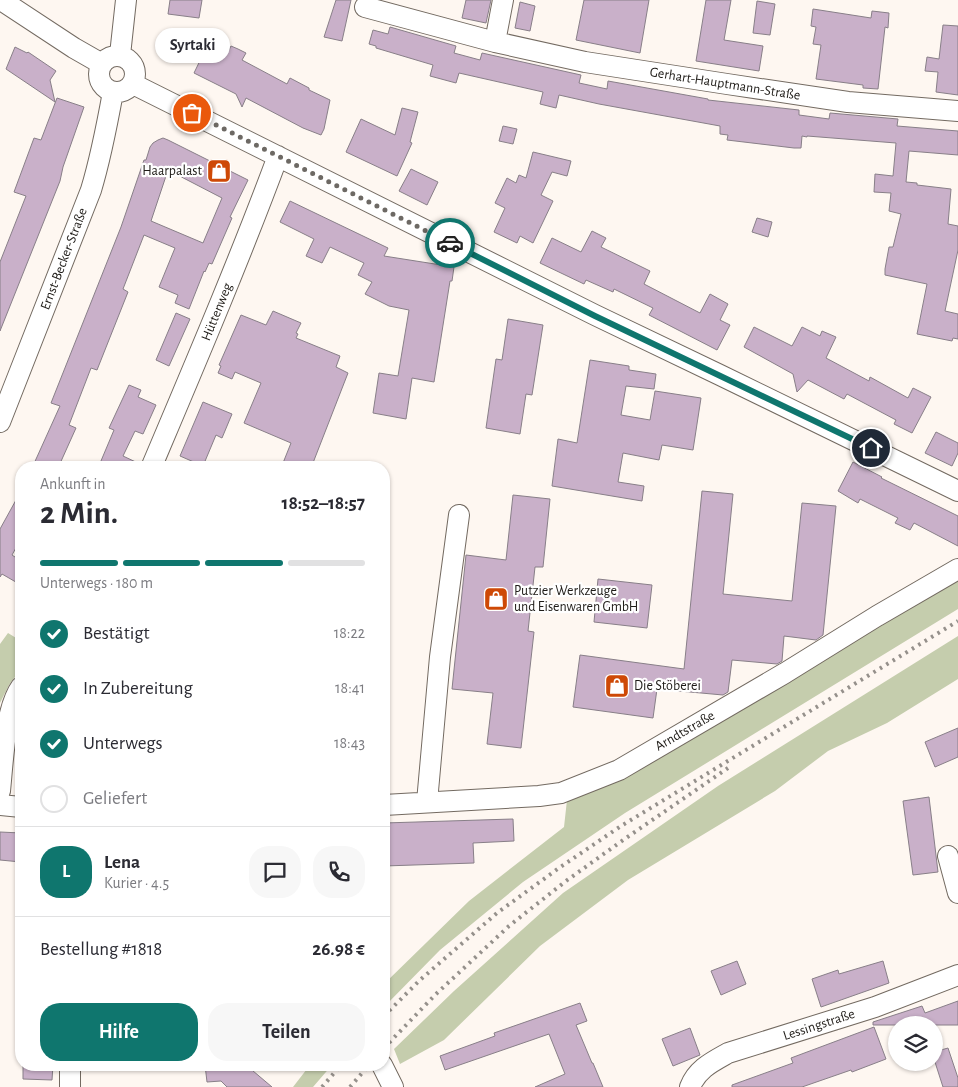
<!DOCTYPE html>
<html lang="de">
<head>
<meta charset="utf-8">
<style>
	:root { --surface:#fff; --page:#f7f7f7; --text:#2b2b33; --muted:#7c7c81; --line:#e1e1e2; --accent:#0f766e }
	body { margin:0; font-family:"Alegreya Sans",sans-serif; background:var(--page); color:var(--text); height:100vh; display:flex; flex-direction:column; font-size:19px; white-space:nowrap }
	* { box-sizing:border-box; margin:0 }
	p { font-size:16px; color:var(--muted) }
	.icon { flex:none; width:28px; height:28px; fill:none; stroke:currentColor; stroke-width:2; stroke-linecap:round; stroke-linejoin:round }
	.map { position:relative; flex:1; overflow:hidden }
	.details { position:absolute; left:15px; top:461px; width:375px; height:610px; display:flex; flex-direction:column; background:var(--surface); border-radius:20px; box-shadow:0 1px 4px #0004 }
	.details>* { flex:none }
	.buttons { position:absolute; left:888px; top:1016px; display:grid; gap:10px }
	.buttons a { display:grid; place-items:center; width:55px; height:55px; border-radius:50%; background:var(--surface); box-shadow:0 1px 4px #0004; font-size:25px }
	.pin { position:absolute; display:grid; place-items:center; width:42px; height:42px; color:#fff; margin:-21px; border:2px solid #fff; border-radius:50%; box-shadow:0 1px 5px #0007 }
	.courier { position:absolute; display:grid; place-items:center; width:50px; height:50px; margin:-25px; border:4px solid #0f766e; border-radius:50%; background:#fff; color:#222; box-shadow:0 1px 6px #0007 }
	.bubble { position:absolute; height:35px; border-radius:18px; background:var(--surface); box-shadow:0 1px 4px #0004; font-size:16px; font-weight:600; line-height:35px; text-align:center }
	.summary em { font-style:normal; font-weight:600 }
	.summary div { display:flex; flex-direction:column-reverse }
	.summary { display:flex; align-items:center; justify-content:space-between; height:85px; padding:0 25px }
	h1 { font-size:32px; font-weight:600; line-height:38px }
	.bar { display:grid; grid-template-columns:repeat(4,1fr); gap:8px 5px; align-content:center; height:60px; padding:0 25px }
	.bar i { height:6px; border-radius:4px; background:var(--line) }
	.bar .active { background:var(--accent) }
	.bar p { grid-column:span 4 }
	.line { display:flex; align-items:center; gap:12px; padding:0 25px; border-top:1px solid var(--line) }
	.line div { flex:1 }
	.round { display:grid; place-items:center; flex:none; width:52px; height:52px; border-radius:20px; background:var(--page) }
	ol { padding:0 25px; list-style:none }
	li { display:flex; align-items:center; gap:15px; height:55px }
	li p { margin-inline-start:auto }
	li .icon { padding:5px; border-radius:50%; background:var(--accent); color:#fff; stroke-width:4 }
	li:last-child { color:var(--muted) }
	li i { width:28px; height:28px; border:2px solid var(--line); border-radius:50% }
	.cta { display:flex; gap:10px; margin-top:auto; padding:10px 25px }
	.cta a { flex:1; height:58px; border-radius:20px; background:var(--accent); color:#fff; font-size:20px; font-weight:600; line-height:58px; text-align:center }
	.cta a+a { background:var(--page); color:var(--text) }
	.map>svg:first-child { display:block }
	.green { fill:#c5cdad }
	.building { fill:#c9b0c9; stroke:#887f88; fill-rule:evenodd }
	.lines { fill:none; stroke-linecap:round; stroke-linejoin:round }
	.street-casing { stroke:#736a61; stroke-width:22 }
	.street { stroke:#fff; stroke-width:20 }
	.rail { stroke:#95908b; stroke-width:4; stroke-dasharray:2.5 5; stroke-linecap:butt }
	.done { stroke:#6d6964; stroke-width:5; stroke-dasharray:0 9 }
	.route { stroke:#0f766e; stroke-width:6 }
	.labels { text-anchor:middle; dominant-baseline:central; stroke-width:4.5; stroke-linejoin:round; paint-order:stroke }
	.street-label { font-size:14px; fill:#1f1c18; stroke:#fff }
	.poi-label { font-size:14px; fill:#1f1c18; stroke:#fff; text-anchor:start }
</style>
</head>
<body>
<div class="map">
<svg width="958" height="1087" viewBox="0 0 958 1087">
	<rect width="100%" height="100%" fill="#fef7f1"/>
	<path class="green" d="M 958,579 L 958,609 L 625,813 L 523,882 L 440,950 L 384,1007 L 384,984 L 469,901 L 564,827 L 567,800 L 771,691 Z
		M 8,633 L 21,641 L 21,669 L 9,685 L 0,703 L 0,644 Z
		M 958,636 L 958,679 L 887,723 L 828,751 L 775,791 L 628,880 L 540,946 L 444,1040 L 400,1064 L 394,1049 L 454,991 L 563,893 L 718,786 Z
		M 310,1065 L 332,1065 L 313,1087 L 293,1087 Z"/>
	<path class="building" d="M 170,0 L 202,0 L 199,18 L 168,14 Z
		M 336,0 L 351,0 L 342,41 L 324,37 Z
		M 466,0 L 491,0 L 486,23 L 462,18 Z
		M 584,0 L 649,0 L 640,53 L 576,40 Z
		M 706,0 L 731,0 L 724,40 L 763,46 L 759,71 L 696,61 Z
		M 757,1 L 775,4 L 770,35 L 753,33 Z
		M 520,2 L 535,6 L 530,31 L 515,28 Z
		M 813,9 L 871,18 L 872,11 L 889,13 L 888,28 L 885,27 L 878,89 L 863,88 L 863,85 L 816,79 L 821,45 L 813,44 L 816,27 L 811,26 Z
		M 943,25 L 958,26 L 958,95 L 936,92 L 938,72 L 925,71 L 927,57 L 939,59 Z
		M 390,27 L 456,46 L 454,53 L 480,60 L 482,53 L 581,75 L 579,83 L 607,89 L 608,81 L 708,99 L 708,100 L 799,110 L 799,115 L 829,119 L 830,113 L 898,119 L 897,126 L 958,131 L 958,155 L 909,151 L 906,182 L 917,183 L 917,185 L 951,189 L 948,224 L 958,226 L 958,250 L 945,311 L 958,314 L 958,339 L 953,338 L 952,341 L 917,334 L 927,284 L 885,275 L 885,269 L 889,247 L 893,247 L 901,214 L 889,211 L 891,193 L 874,192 L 875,174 L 893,176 L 896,143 L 807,136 L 807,137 L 802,136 L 801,148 L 794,148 L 727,140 L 728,135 L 720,134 L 720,126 L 599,104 L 559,95 L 556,108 L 540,104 L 543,92 L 459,73 L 456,83 L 430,76 L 433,65 L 376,48 L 376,46 L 369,44 L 373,30 L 388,34 Z
		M 209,42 L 228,52 L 231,46 L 238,49 L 246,53 L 242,60 L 287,84 L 290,78 L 309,88 L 309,90 L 330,100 L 324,129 L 321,135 L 303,128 L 246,98 L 242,107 L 236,94 L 194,73 Z
		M 15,47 L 27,53 L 28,52 L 56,71 L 50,80 L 55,102 L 6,69 Z
		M 57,98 L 84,107 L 63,167 L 60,181 L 0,331 L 0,262 L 26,196 L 14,192 L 34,138 L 41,140 Z
		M 402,108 L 418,112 L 410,142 L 412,143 L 397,176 L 346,152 L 361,119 L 395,135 Z
		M 503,126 L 517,129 L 513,144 L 499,141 Z
		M 163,138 L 168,140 L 248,180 L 230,217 L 232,218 L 212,264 L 209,263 L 205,272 L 204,271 L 189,309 L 175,303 L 178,295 L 159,287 L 175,248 L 144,235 L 123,289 L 128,292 L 97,370 L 91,368 L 69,425 L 76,428 L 58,468 L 32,468 L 60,406 L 51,403 L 121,227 L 144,160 L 146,160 L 150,147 L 153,143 L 158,140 ZM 168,170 L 222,198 L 203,243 L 151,221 Z
		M 533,152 L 571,161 L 567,176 L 552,172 L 541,195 L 553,201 L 533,243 L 520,236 L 517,243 L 494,232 L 505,208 L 495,203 L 507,178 L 516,183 L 519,175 L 526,178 Z
		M 411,169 L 438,182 L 427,205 L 399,191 Z
		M 290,201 L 388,248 L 384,256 L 454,267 L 452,281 L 450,281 L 434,382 L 412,378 L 406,419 L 373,413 L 379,373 L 398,376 L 409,310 L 389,306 L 365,294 L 372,282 L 358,275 L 364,263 L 330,247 L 322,263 L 306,256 L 314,239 L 280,222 Z
		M 757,218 L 772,222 L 768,237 L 752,232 Z
		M 592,231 L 606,238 L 601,247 L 650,271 L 644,284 L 700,313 L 710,294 L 728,304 L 720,320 L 730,325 L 717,350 L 649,315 L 653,308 L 614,289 L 613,292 L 586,280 L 584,284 L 540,263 L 552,238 L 581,252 Z
		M 273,311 L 301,323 L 296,333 L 298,334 L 296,338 L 340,356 L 336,367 L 348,373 L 311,468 L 281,468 L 291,443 L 244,423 L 261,383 L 235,372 L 232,379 L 218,373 L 221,366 L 219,365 L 241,315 L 266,325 Z
		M 176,313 L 190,319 L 169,366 L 156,360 Z
		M 508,319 L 543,325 L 532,395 L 526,394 L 520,434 L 486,428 L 496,359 L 502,360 Z
		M 754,327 L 792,346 L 802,327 L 820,336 L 822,331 L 836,337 L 826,358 L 869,381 L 870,377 L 908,398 L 913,388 L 931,397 L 912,433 L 894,424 L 896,420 L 847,394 L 844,399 L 808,380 L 797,392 L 793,374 L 744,347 Z
		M 590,360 L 629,366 L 629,370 L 656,374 L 654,389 L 626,386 L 621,415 L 650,420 L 655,391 L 701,398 L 693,450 L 662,445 L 659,460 L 623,453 L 618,482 L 644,486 L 642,501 L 552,486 L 558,439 L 577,443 Z
		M 129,385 L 141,390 L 138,397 L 156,405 L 143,434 L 135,431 L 123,456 L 140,464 L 139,468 L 98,468 L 114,430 L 109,428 Z
		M 203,402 L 232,414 L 222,438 L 216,435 L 203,466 L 180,456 Z
		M 936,432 L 958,443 L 958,453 L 952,466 L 925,453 Z
		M 853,462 L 882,477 L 881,478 L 958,516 L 958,546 L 914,523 L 910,530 L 895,523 L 898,518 L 860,499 L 858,503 L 838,491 Z
		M 21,491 L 21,539 L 12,555 L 21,561 L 21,585 L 2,574 L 0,577 L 0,529 Z
		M 702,491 L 733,494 L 723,594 L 792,601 L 802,503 L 836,506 L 823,635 L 816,640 L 784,636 L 782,661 L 777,664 L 732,660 L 728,692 L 723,695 L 657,689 L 653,718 L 573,707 L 580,655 L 684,669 Z
		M 513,495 L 550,499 L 543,567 L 535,567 L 528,631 L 534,632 L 521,748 L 487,744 L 493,693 L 452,689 L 466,555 L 506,560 Z
		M 598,579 L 652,585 L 647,628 L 594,622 Z
		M 958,728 L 958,757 L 935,767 L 925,742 Z
		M 929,797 L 938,872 L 913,875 L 903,801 Z
		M 513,819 L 514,841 L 473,843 L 474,863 L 384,866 L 384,823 Z
		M 0,832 L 21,833 L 21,862 L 0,860 Z
		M 737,961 L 746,984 L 721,995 L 711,971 Z
		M 883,961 L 889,983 L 821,1007 L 812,979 L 838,970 L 839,974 Z
		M 958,1001 L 958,1025 L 873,1025 L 873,1022 L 922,1006 L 925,1013 Z
		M 580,1003 L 587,1021 L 576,1025 L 592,1063 L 593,1063 L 603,1087 L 535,1087 L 565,1074 L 549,1034 L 445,1070 L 440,1056 L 495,1036 L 494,1033 Z
		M 874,1027 L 886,1059 L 852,1072 L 851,1070 L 802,1087 L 732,1087 L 732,1085 L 793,1063 L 791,1058 Z
		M 690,1028 L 700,1055 L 673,1066 L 662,1039 Z
		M 948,1048 L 958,1078 L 958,1087 L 943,1087 L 934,1059 L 934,1052 Z
		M 23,1065 L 53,1065 L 52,1080 L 23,1079 Z
		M 205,1065 L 246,1065 L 272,1087 L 227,1087 L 221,1081 L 207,1082 Z"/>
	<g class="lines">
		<defs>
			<path id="street" d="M 1,0 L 74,48 L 102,64
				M 503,0 L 495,42 L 585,62 L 727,84 L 848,102 L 958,111
				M 365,7 L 495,42
				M 120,55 L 126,0
				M99 74a18 18 0 1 1 36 0a18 18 0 1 1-36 0Z
				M 133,84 L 595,315 L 720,375 L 958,491
				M 0,422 L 91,190 C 101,157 107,125 113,92
				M 151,468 C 195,364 239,261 278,156
				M 0,791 C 3,762 5,709 21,687
				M 427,802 L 440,657 L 459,515
				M 0,805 L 21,807
				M 384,805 L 539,796 L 561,793 L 619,770 L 785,673 L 877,616 L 958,569
				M 948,856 L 958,893
				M 70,1065 L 70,1087
				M 382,1065 L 393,1087
				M 690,1087 C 697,1069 712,1062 728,1053 L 875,1007 L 958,975"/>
		</defs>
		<use href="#street" class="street-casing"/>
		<use href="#street" class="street"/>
		<path class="rail" d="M 384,1016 L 420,980 L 497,913 L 559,868 L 621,826 L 958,621
			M 384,1048 L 435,995 L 509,926 L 566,881 L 626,838 L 728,768
			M 322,1087 L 341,1065
			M 350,1087 L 369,1065"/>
	</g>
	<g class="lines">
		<path class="done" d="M 192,113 L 278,156 L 450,243"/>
		<path class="route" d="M 450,243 L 595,316 L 871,448"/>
	</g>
	<defs>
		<symbol id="shop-square" viewBox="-11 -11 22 22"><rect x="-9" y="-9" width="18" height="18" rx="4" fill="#ce4906" stroke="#fff"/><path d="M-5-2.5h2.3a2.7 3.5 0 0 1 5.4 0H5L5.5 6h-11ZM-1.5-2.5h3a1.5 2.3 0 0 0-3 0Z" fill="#fff"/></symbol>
	</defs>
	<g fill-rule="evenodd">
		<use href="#shop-square" x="205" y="157" width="28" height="28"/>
		<use href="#shop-square" x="482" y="585" width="28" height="28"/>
		<use href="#shop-square" x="603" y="672" width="28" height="28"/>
	</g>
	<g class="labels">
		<g class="street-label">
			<text transform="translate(725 84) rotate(9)">Gerhart-Hauptmann-Straße</text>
			<text transform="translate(64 259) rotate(-69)">Ernst-Becker-Straße</text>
			<text transform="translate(217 312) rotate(-68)">Hüttenweg</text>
			<text transform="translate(685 731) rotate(-30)">Arndtstraße</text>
			<text transform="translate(819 1025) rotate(-18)">Lessingstraße</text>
		</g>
		<g class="poi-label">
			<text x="202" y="171" text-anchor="end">Haarpalast</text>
			<text x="514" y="591">Putzier Werkzeuge<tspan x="514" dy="16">und Eisenwaren GmbH</tspan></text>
			<text x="634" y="686">Die Stöberei</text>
		</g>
	</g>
</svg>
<div class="buttons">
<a><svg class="icon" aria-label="layers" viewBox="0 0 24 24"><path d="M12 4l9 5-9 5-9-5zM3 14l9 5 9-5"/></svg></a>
</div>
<div class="pin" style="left:192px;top:113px;background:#ea580c"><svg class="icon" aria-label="bag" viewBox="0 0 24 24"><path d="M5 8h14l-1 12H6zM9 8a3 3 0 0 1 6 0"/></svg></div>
<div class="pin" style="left:871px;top:448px;background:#1f2937"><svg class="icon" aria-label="home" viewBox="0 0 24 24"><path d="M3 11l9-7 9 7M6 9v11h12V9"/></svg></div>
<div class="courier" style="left:450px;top:243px"><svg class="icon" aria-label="car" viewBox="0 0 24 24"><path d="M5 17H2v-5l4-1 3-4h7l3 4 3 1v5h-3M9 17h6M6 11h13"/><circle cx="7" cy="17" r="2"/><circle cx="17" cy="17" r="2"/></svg></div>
<div class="bubble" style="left:155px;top:28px;width:75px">Syrtaki</div>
<section class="details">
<div class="summary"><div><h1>2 Min.</h1><p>Ankunft in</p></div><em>18:52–18:57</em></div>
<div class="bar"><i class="active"></i><i class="active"></i><i class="active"></i><i></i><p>Unterwegs · 180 m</p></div>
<ol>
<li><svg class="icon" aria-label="check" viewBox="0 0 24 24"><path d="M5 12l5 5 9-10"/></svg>Bestätigt<p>18:22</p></li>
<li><svg class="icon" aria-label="check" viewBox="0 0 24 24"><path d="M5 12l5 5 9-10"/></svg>In Zubereitung<p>18:41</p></li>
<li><svg class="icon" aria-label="check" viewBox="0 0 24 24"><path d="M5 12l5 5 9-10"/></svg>Unterwegs<p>18:43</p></li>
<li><i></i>Geliefert</li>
</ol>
<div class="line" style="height:90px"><b class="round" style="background:var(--accent);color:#fff">L</b><div><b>Lena</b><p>Kurier · 4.5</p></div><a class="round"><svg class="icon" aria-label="chat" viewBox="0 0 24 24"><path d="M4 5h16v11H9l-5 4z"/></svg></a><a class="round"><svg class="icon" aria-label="phone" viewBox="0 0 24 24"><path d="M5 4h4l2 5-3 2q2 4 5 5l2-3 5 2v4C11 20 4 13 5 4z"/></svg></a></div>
<div class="line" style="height:65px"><div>Bestellung #1818</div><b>26.98 €</b></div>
<div class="cta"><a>Hilfe</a><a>Teilen</a></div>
</section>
</div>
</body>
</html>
